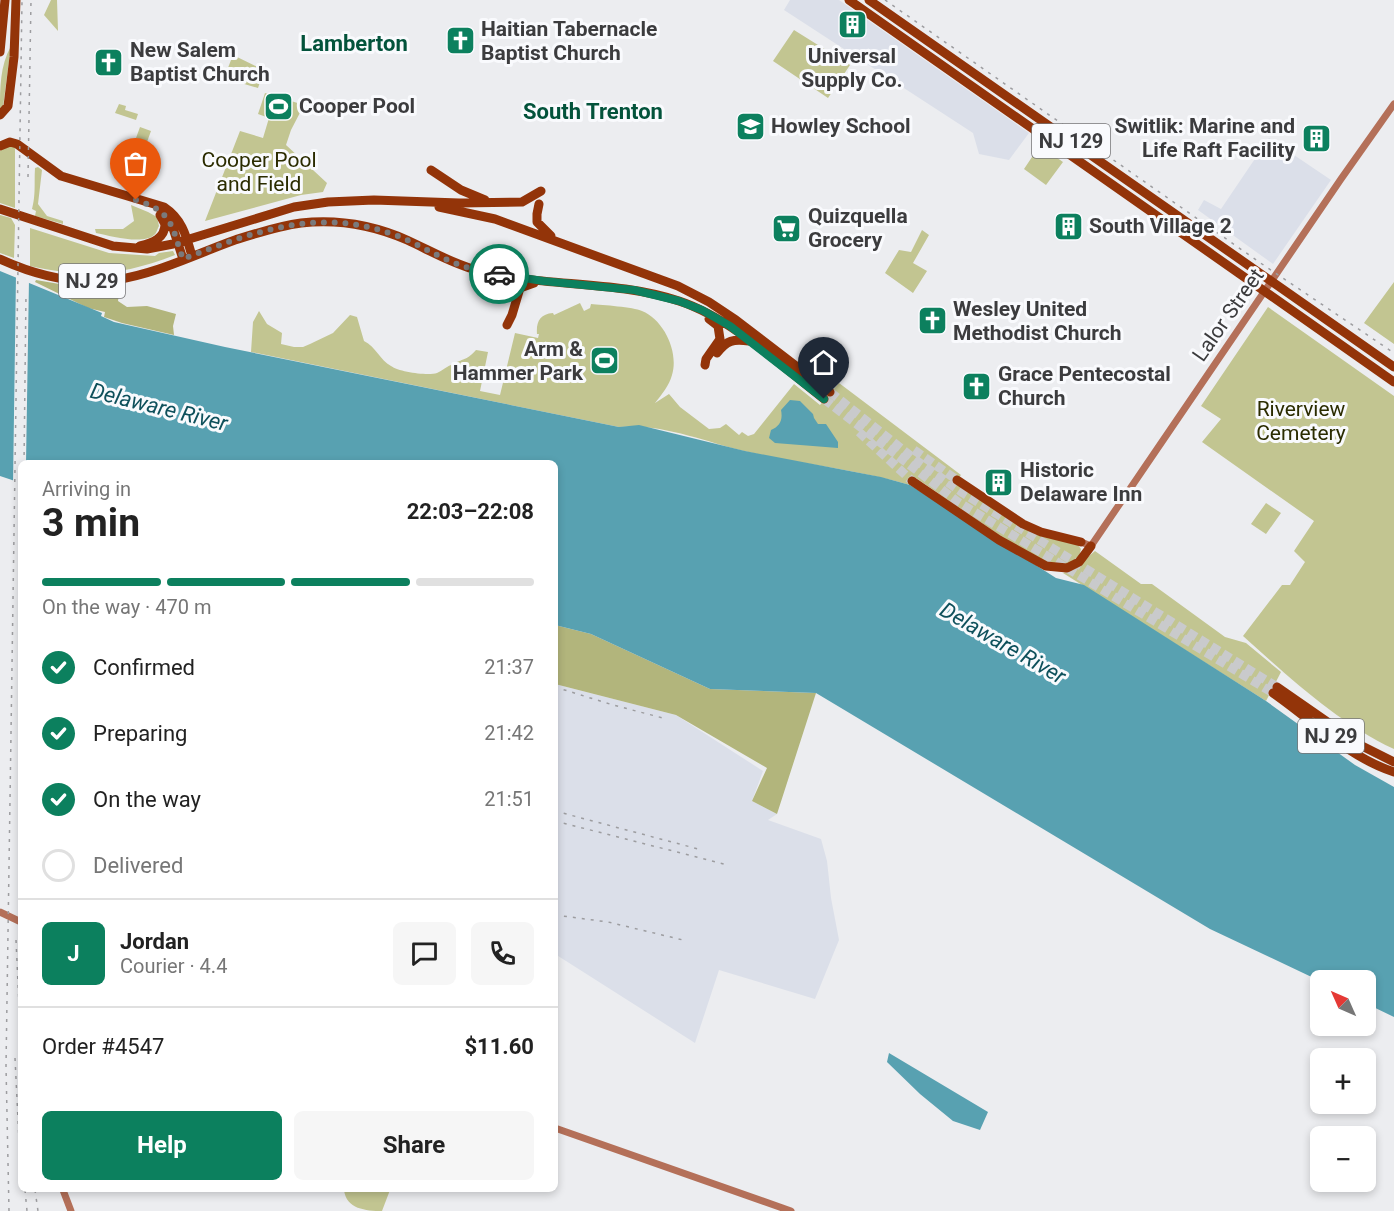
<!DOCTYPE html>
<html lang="en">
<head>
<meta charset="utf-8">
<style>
	:root { --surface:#fff; --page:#f6f6f6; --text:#222; --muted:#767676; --line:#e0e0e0; --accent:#0c805e }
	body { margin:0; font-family:Roboto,sans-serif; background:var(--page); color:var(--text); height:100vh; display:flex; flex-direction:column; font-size:22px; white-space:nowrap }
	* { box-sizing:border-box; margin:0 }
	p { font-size:20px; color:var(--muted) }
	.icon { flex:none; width:33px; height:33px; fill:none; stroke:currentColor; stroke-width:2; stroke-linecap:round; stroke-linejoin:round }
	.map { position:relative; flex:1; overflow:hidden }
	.side { position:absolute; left:18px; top:460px; width:540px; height:732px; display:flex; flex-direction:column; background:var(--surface); border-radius:9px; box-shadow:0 3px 9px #0003 }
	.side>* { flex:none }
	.needle { width:39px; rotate:315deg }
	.controls { position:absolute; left:1310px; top:970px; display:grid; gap:12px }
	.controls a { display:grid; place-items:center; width:66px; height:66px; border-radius:9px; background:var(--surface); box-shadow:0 3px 9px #0003; font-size:30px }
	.pin { position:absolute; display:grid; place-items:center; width:51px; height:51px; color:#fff; margin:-62px -26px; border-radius:50% 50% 50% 0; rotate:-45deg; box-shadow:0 0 6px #0007 }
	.pin .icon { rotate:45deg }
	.courier { position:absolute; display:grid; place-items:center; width:60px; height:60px; margin:-30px; border:4px solid #0c805e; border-radius:50%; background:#fff; color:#222; box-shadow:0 2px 8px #0007 }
	.headline em { font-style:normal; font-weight:700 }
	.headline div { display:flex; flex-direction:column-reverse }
	.headline { display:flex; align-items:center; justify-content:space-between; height:102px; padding:0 24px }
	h1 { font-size:39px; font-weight:700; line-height:45px }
	.bar { display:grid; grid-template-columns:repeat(4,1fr); gap:9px 6px; align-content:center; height:72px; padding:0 24px }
	.bar i { height:8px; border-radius:4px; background:var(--line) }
	.bar .on { background:var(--accent) }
	.bar p { grid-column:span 4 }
	.line { display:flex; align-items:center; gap:15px; padding:0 24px; border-top:2px solid var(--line) }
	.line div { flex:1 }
	.round { display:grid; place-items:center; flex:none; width:63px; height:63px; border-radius:9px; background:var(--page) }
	ol { padding:0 24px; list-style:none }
	li { display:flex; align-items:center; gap:18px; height:66px }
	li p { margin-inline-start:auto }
	li .icon { padding:6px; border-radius:50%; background:var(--accent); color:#fff; stroke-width:4 }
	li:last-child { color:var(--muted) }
	li i { width:33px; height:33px; border:3px solid var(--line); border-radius:50% }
	.button { display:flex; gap:12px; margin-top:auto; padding:12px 24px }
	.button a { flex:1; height:69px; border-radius:9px; background:var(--accent); color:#fff; font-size:24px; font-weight:700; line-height:69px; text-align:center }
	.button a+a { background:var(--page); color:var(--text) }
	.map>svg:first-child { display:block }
	.built { fill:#dbdfe9 }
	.green { fill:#c2c591 }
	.forest { fill:#b2b57c }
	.water { fill:#58a1b1 }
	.pier { fill:#ecedf0 }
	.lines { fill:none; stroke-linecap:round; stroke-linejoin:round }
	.highway-tunnel { stroke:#c9cacc; stroke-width:9; stroke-dasharray:9 4.5; stroke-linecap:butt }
	.secondary { stroke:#b47059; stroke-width:7 }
	.highway { stroke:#933409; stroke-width:9 }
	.rail { stroke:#9d9da0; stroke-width:1.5; stroke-dasharray:3 6; stroke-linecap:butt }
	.done { stroke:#7a7a7c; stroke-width:6; stroke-dasharray:0 10.8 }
	.route { stroke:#0c805e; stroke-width:8 }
	.labels { text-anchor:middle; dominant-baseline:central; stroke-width:6; stroke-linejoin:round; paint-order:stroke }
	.shield { fill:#f9fafd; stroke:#757577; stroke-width:1.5 }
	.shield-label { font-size:20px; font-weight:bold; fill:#3c3c3e }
	.poi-label { font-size:21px; font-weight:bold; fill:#3c3c3e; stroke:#f9fafd; text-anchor:start }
	.park-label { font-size:21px; fill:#2b2c00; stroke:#f9fafd }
	.street-label { font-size:21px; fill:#3c3c3e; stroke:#f9fafd }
	.neighbourhood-label { font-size:22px; font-weight:bold; fill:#03533b; stroke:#f9fafd }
	.water-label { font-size:22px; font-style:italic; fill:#0e505b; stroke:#f9fafd }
</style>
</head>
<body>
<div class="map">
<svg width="1394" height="1211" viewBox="0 0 1394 1211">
	<rect width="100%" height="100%" fill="#ecedf0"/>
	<path class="built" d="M 790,0 L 839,0 L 1029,133 L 1009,160 L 979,154 L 973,133 L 784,10 Z
		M 1269,138 L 1331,180 L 1273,264 L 1198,210 L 1204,200 L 1221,209 Z
		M 555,684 L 676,715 L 763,771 L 752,801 L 777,814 L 768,820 L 821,839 L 827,861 L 831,898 L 839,940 L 815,999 L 719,970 L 695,1043 L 555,954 Z"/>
	<path class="green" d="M 51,0 L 57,0 L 58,31 L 44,15 Z
		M 794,30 L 850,65 L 828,98 L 773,61 Z
		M 11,46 L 3,107 L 0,110 C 0,87 0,66 11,46 Z
		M 233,55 L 264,70 L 258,88 L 224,78 Z
		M 265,93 L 304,105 L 291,130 L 286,145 L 327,183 L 323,192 L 301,195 L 205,221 L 240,131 L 263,138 L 269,118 L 258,114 Z
		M 119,104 L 126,106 L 125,110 L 138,114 L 136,120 L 115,113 Z
		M 140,127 L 151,131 L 147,142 L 136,138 Z
		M 16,146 L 15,149 L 15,208 L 0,203 L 0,151 L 5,147 Z
		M 1043,148 L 1063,162 L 1046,185 L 1024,169 L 1034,154 L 1037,156 Z
		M 38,167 L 42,170 L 38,204 L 47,216 L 63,221 L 63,224 L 35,216 L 36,211 L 32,209 C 36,194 34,182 35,168 Z
		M 131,205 L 148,212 L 157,217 L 159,226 C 157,229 157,233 154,235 C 143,245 110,236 96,233 L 95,229 L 123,229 L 134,221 Z
		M 0,215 L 11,218 L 15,225 L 14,258 L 0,253 Z
		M 30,228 L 109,253 L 155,256 L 159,253 L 173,251 L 175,255 C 121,276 86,278 30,266 Z
		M 922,230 L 929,235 L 913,263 L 927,271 L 913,293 L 885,273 L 899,250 L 911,252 Z
		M 1394,282 L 1394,344 L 1364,323 Z
		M 580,303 L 584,311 L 590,308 L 591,304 C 603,305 633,307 642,311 C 664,320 679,352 672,375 C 669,386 662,394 655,403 L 669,394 L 680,407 L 709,429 L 720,428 L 726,424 L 739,435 L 742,432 L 748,436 L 754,434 L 794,384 L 820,405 L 839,383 L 961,475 L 955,482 L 1004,514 L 1078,545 L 1081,549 L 1079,557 L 1066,565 L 1036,560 L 916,478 L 910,485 C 855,469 799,464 744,451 C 703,441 661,423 619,427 L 251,352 L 253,322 L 259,311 L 267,324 L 282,333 L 281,344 L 294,347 L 303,347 L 310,344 L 333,333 L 350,315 L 357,317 L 364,341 C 376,347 380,360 391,366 C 399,372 428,376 437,373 C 442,371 447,366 453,364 C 465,358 467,360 476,350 L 488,352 L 480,391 L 500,395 L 515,333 L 538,338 L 539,334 L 537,334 C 536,322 540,314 553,313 L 554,315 Z
		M 1268,307 L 1394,396 L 1394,749 C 1337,722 1290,678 1243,636 L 1282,585 L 1290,585 L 1305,562 L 1294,551 L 1314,521 L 1202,442 L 1221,419 L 1201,406 Z
		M 1266,503 L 1281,513 L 1266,534 L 1251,524 Z
		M 1095,551 L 1141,584 L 1152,584 L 1225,637 L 1246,643 L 1281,672 L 1266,701 L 1063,573 L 1076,567 Z
		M 344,1190 L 390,1190 L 382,1211 C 366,1211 346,1209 344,1190 Z"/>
	<path class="forest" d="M 36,280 L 77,287 L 120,286 L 118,301 L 127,307 L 147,306 L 176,314 L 173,326 L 174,335 L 122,323 L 104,317 L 105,312 L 88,308 L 35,282 Z
		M 555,625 L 591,634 L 710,689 L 816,693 L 777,814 L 752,801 L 767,768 L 676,715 L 555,684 Z"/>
	<path class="water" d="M 271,98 L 288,104 L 284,115 L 268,109 Z
		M 0,271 L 102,313 L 101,316 L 114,322 L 225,347 L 619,427 L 639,425 L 745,451 L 881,477 L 910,485 L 1056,578 L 1084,585 L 1266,701 L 1355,765 L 1394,787 L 1394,1017 L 1365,1003 L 1365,981 L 1320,981 L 1210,929 L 816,693 L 710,689 L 591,634 L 555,625 L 555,464 L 21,464 L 21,483 L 0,476 Z
		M 790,400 L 800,401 L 813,414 L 814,418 L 818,424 L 826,424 L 838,442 L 838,448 L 775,443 L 769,438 L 771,430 C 780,426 783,420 781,410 Z
		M 889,1053 L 988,1112 L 980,1130 L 953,1121 L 920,1094 L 887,1062 Z"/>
	<path class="pier" d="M 16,274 L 29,279 L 26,463 L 21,464 L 21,486 L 13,484 Z"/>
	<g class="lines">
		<path class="highway-tunnel" d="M 830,392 L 917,461 L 963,493 L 1277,687
			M 824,399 L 958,502 L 1273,693
			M 859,432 L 912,481
			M 914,450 L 957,480"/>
		<path class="secondary" d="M 1081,542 L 1091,546 L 1341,179 L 1394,104
			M 0,912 L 21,922
			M 555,1128 L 791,1211
			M 63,1190 L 71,1211"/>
		<path class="highway" d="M 849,0 L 1394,382
			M 869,0 L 1394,367
			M 0,52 L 5,0
			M 0,115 L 8,106 L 14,57 L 16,0
			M 0,146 L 10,142 L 17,144 L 61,176 L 164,207 C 182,219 186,235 192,256
			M 431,170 L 461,190 L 485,200
			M 539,204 L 537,214 L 537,222 L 551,236
			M 439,207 L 495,219 L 678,286 L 709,302 L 736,320 L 830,392
			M 0,209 L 113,246 L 147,249 L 173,244 L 294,207 L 328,202 L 374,200 L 459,203 L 522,202 L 541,191
			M 161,211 L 171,222 L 183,259
			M 140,246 C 153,243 165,238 165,224 L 160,215
			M 0,259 C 35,275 76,285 115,280 C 156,274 196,254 235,240 C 257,233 278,226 301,223 C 337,219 373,225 407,240 C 429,250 449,262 473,269 C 540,288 612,279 679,301 C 731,318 780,365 824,399
			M 487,275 L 499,283 L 504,296
			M 507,325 L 512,315 L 520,288 L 534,283
			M 717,353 C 727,340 733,339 749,341
			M 705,365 L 706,359 L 720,339 L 718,326 L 709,319
			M 957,480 L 1023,524 L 1041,532 L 1081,542
			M 912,481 L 999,540 L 1046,566 L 1067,568 L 1079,562 L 1091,546
			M 1277,687 L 1362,746 L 1394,762
			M 1273,693 C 1312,720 1348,757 1394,772"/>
		<path class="rail" d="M 885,0 L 1262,264 L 1394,353
			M 28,177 L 31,0
			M 24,464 L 26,294
			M 555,687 L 613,705 L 663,718
			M 555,811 L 702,850
			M 555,821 L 724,864
			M 555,915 L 608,922 L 683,940
			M 16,940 L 21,1048
			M 20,948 L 21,678
			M 15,1058 L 21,1181
			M 25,1190 L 27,1211
			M 35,1190 L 38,1211
			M 9,1211 L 6,1066 L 22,0"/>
	</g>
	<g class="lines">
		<path class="done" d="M 136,200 C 174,212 171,226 183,259 C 253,232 317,207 392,234 C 413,241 431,253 450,261 C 466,268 483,272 499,274"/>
		<path class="route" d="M 499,274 L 543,281 L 634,290 L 679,301 L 702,310 L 730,326 L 824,399"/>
	</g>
	<defs>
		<symbol id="building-square" viewBox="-11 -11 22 22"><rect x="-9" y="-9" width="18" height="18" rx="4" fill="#0c805e" stroke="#f9fafd"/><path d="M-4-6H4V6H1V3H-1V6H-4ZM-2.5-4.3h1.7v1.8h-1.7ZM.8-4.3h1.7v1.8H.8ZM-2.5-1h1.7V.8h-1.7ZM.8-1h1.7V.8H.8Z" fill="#fff"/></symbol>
		<symbol id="church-square" viewBox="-11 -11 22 22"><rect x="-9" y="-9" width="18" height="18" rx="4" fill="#0c805e" stroke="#f9fafd"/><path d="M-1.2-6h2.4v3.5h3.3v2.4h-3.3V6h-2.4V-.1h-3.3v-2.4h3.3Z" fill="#fff"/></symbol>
		<symbol id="stadium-square" viewBox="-11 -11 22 22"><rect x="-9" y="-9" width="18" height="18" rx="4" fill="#0c805e" stroke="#f9fafd"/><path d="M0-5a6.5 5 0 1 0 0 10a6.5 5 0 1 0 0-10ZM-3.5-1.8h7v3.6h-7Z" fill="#fff"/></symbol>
		<symbol id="school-square" viewBox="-11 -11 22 22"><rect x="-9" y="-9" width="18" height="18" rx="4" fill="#0c805e" stroke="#f9fafd"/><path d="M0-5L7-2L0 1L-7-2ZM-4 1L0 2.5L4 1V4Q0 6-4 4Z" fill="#fff"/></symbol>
		<symbol id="supermarket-square" viewBox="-11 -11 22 22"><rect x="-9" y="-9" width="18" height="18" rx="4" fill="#0c805e" stroke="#f9fafd"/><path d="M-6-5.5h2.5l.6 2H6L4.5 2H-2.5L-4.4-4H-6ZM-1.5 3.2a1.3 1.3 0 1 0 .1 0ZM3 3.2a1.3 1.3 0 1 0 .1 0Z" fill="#fff"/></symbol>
	</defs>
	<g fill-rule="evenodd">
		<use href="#building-square" x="836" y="8" width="33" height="33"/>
		<use href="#church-square" x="444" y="24" width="33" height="33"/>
		<use href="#church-square" x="92" y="46" width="33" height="33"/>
		<use href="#stadium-square" x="262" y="90" width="33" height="33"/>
		<use href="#school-square" x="734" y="110" width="33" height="33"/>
		<use href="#building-square" x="1300" y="122" width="33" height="33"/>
		<use href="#building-square" x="1052" y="210" width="33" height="33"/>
		<use href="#supermarket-square" x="770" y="212" width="33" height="33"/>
		<use href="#church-square" x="916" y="304" width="33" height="33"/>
		<use href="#stadium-square" x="588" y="344" width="33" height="33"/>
		<use href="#church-square" x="960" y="370" width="33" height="33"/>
		<use href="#building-square" x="982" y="466" width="33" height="33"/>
	</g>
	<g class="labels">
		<g class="shield">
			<rect x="1032" y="124" width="78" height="34" rx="4.5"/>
			<rect x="59" y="264" width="66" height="34" rx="4.5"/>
			<rect x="1298" y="719" width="66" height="34" rx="4.5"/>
		</g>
		<g class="shield-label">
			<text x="1071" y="141">NJ 129</text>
			<text x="92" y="281">NJ 29</text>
			<text x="1331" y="736">NJ 29</text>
		</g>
		<g class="poi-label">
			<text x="481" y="29">Haitian Tabernacle<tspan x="481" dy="24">Baptist Church</tspan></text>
			<text x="130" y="50">New Salem<tspan x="130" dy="24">Baptist Church</tspan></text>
			<text x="852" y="56" text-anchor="middle">Universal<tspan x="852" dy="24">Supply Co.</tspan></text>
			<text x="299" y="106">Cooper Pool</text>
			<text x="771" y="126">Howley School</text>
			<text x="1295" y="126" text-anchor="end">Switlik: Marine and<tspan x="1295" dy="24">Life Raft Facility</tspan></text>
			<text x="808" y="216">Quizquella<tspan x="808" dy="24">Grocery</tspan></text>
			<text x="1089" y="226">South Village 2</text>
			<text x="953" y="309">Wesley United<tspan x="953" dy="24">Methodist Church</tspan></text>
			<text x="583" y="349" text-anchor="end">Arm &amp;<tspan x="583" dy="24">Hammer Park</tspan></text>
			<text x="998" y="374">Grace Pentecostal<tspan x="998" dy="24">Church</tspan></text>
			<text x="1020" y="470">Historic<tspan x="1020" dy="24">Delaware Inn</tspan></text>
		</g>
		<g class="park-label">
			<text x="259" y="160">Cooper Pool<tspan x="259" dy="24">and Field</tspan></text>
			<text x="1301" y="409">Riverview<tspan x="1301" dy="24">Cemetery</tspan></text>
		</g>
		<g class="street-label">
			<text transform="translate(1228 315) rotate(-55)">Lalor Street</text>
		</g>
		<g class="neighbourhood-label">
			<text x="354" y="43">Lamberton</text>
			<text x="593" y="111">South Trenton</text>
		</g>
		<g class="water-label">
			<text transform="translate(159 407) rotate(14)">Delaware River</text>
			<text transform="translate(1003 643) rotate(30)">Delaware River</text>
		</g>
	</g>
</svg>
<div class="controls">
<a><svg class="needle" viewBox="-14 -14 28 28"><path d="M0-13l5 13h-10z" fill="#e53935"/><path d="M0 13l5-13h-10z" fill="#767676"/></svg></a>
<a>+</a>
<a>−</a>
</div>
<div class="pin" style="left:136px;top:200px;background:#ea580c"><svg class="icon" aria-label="bag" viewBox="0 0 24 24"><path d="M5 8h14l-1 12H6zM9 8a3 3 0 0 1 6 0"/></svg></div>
<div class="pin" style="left:824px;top:399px;background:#1f2937"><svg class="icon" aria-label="home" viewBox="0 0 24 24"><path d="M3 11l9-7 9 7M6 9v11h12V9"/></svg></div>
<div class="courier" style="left:499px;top:274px"><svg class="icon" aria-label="car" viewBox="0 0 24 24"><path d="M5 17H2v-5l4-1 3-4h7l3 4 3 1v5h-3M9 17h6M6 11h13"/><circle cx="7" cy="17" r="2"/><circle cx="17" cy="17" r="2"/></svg></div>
<section class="side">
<div class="headline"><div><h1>3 min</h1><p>Arriving in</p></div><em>22:03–22:08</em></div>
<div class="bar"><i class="on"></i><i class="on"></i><i class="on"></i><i></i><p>On the way · 470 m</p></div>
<ol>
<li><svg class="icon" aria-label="check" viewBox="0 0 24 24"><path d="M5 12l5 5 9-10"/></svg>Confirmed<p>21:37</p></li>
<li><svg class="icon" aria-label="check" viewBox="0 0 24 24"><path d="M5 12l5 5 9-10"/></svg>Preparing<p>21:42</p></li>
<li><svg class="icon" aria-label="check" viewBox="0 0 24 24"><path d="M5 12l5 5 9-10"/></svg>On the way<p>21:51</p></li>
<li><i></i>Delivered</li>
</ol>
<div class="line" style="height:108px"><b class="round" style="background:var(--accent);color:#fff">J</b><div><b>Jordan</b><p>Courier · 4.4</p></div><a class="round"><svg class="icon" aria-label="chat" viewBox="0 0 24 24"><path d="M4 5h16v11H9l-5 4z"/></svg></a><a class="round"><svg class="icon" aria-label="phone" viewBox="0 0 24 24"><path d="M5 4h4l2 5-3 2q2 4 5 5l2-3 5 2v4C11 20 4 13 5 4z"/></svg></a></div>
<div class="line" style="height:78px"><div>Order #4547</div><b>$11.60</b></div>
<div class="button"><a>Help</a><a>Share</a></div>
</section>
</div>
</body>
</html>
